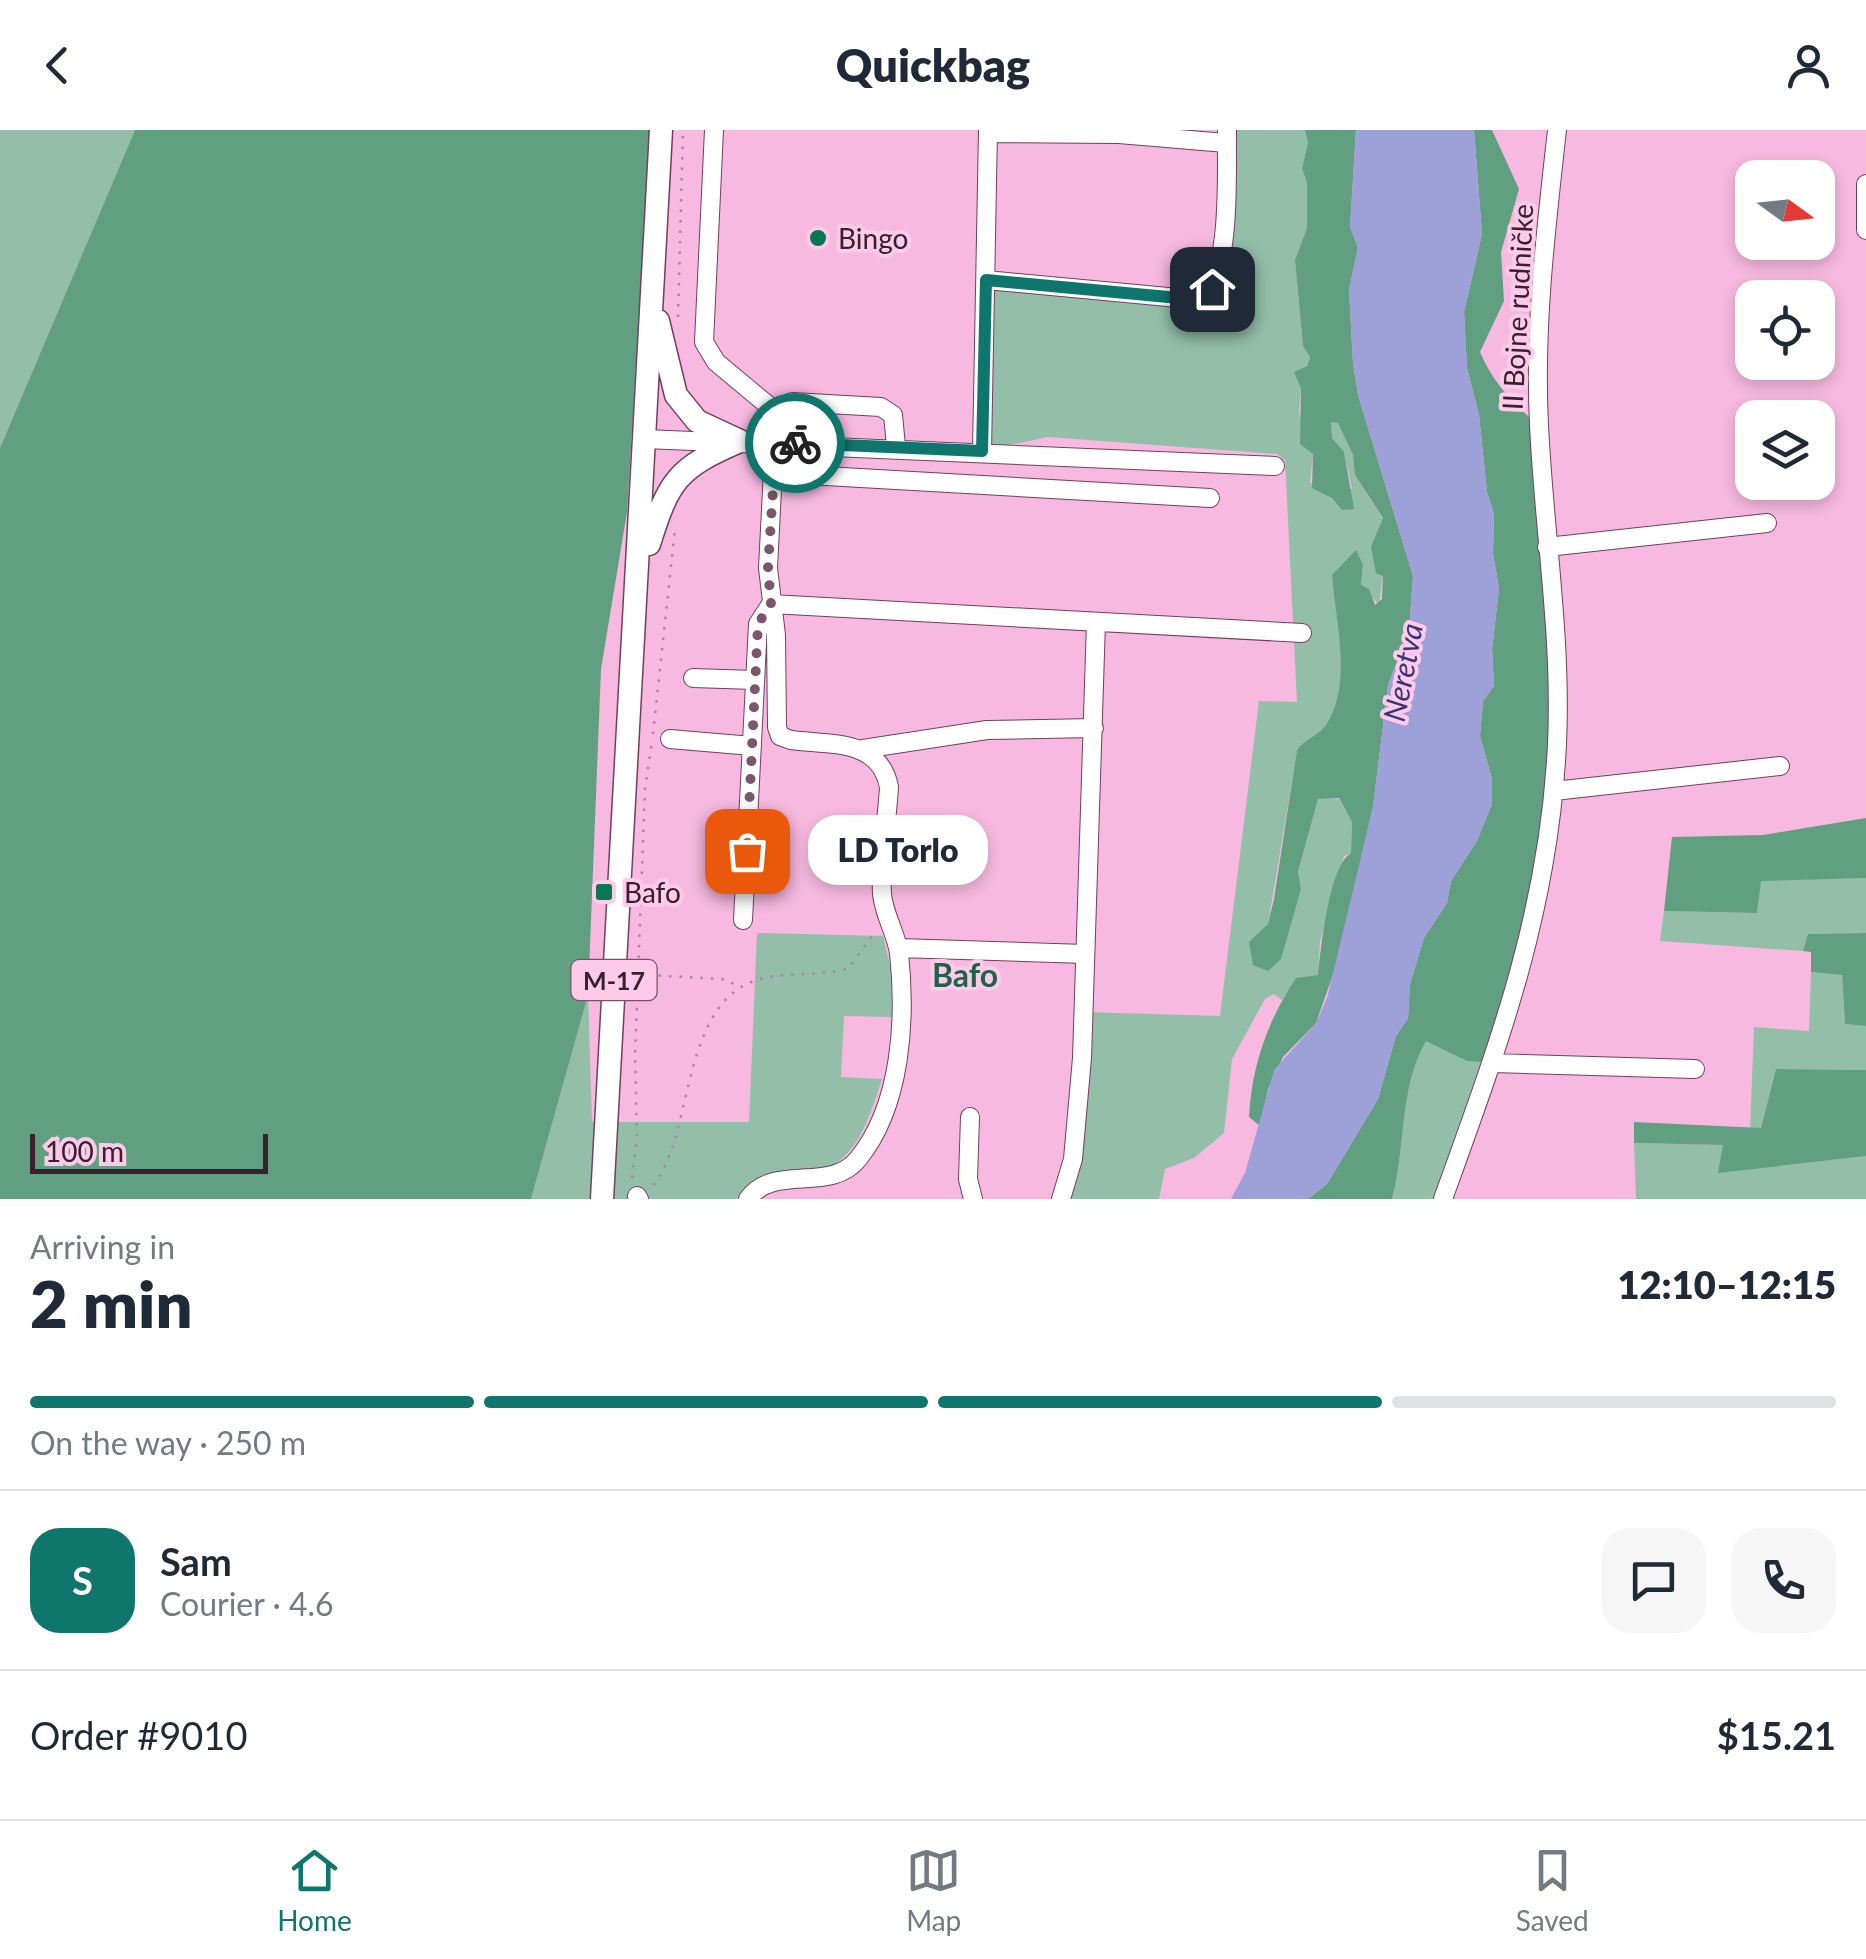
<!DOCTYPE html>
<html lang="en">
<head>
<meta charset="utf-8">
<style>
	:root { --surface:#fff; --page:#f6f6f7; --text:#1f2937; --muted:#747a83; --line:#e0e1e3; --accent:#0f766e }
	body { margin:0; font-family:Lato,sans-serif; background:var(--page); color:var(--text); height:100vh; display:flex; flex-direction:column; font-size:38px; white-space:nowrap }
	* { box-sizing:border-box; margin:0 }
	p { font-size:32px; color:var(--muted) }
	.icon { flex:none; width:55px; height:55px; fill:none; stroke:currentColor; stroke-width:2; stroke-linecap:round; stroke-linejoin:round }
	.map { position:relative; height:1069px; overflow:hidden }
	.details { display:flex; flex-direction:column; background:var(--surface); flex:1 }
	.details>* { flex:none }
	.needle { width:65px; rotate:105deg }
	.fabs { position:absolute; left:1735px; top:30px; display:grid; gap:20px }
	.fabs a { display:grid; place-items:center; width:100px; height:100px; border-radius:20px; background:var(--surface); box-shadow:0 5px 15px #0003; font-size:50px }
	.scale { position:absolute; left:30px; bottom:25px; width:238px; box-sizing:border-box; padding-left:10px; border:5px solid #38202f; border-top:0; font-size:28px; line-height:35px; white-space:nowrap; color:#38202f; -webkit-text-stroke:8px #fdcbe9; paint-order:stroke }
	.pin { position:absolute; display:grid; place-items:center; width:85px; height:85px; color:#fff; margin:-42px; border-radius:20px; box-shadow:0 5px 15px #0006 }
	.courier { position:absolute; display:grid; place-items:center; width:100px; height:100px; margin:-50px; border:8px solid #0f766e; border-radius:50%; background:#fff; color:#222; box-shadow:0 2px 12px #0007 }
	.bubble { position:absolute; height:70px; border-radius:30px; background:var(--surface); box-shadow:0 5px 15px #0003; font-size:32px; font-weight:800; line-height:70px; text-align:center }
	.headline em { font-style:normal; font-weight:800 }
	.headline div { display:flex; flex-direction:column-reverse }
	.headline { display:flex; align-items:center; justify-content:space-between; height:170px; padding:0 30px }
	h1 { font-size:65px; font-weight:800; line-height:75px }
	.bar { display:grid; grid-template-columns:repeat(4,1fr); gap:15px 10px; align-content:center; height:120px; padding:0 30px }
	.bar i { height:12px; border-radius:8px; background:var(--line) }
	.bar .active { background:var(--accent) }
	.bar p { grid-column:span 4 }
	.line { display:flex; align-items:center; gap:25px; padding:0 30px; border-top:2px solid var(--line) }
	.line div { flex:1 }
	.round { display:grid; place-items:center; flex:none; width:105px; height:105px; border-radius:30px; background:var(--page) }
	header { display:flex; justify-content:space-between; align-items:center; height:130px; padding:0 30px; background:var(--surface); font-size:45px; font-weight:800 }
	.dock { display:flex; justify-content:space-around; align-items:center; height:140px; border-top:2px solid var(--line); background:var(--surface); font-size:28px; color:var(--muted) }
	.dock a { display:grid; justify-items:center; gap:5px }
	.dock .active { color:var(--accent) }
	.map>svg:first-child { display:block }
	.green { fill:#93bfa8 }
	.forest { fill:#609f80 }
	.water { fill:#9ea0d8 }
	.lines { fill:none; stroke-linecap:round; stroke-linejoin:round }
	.minor-casing { stroke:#733e60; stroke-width:20 }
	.major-casing { stroke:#733e60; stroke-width:25 }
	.path { stroke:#b282a0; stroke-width:2.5; stroke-dasharray:2.5 8; stroke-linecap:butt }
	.minor { stroke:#fff; stroke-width:18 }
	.major { stroke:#fff; stroke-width:22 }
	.done { stroke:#7b566d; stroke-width:10; stroke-dasharray:0 18 }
	.route { stroke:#0f766e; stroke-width:12 }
	.poi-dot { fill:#097751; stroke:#fdcbe9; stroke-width:4 }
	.labels { text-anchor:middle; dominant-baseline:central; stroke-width:8; stroke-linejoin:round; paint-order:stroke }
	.shield { fill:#fdcbe9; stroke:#735367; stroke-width:2.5 }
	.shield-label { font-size:25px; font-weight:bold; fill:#38202f }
	.poi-label { font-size:28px; fill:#38202f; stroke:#fdcbe9; text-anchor:start }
	.street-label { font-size:28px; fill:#38202f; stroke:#fdcbe9 }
	.water-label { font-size:30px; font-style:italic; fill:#383477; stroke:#fdcbe9 }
	.quarter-label { font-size:32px; font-weight:bold; fill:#226347; stroke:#fdcbe9 }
</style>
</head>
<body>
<header><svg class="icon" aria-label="back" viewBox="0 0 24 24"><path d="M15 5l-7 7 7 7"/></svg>Quickbag<svg class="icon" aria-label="person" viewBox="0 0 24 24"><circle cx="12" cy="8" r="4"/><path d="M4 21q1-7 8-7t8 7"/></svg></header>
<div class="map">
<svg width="1866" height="1069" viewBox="0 0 1866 1069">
	<rect width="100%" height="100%" fill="#f7b9df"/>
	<path class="green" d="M 0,0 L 135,0 L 0,318 Z
		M 1227,0 L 1305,0 L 1308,13 L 1302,38 L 1307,53 L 1307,98 L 1295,130 L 1303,216 L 1310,227 L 1307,236 L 1294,242 L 1301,259 L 1299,282 L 1313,324 L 1310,353 L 1352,359 L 1344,322 L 1332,308 L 1331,291 L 1338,292 L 1353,325 L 1355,345 L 1383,389 L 1378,403 L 1383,445 L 1379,475 L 1361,456 L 1363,435 L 1332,445 C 1335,486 1355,566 1322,600 C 1315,608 1305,614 1297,621 L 1268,794 L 1295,778 L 1301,759 L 1298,743 L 1318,668 L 1339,669 L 1352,692 L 1351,723 L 1344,726 L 1320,812 L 1318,845 L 1296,849 L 1282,870 L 1274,864 L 1265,869 L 1232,929 L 1224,1003 L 1194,1028 L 1165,1039 L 1159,1069 L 1061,1069 L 1084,882 L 1220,886 L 1259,571 L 1297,572 L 1285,330 L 1277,324 L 1048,307 L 982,321 L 986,150 L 1200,169 L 1212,159 Z
		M 1866,748 L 1866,803 L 1808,804 L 1803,821 L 1660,811 L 1664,781 L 1757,783 L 1760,750 Z
		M 757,803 L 883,806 L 891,839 L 892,887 L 844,886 L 841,947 L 882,949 C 870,985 858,1031 816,1043 C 799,1047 777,1044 760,1047 L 736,1069 L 531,1069 L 588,865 L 592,992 L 749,992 Z
		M 1811,842 L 1842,845 L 1845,894 L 1866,896 L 1866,940 L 1776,939 L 1761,998 L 1750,1000 L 1754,897 L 1809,901 Z
		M 1426,910 L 1467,931 L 1493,933 L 1443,1069 L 1392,1069 C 1406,1017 1399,957 1426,910 Z
		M 1634,1013 L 1724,1015 L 1719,1042 L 1866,1026 L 1866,1069 L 1636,1069 Z"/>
	<path class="forest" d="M 135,0 L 650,0 L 627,382 L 601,539 L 588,865 L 531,1069 L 0,1069 L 0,318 Z
		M 1305,0 L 1356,0 L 1350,97 L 1358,117 L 1349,160 L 1353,233 L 1358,265 L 1413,446 L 1409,500 L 1388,555 L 1373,677 L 1336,836 L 1316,893 L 1283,927 L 1268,959 L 1260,996 L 1249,987 C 1252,935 1267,892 1296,848 L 1318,845 C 1321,818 1329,736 1351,723 L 1352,692 L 1339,668 L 1318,669 L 1298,742 L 1301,759 L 1281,829 L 1268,841 L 1253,835 L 1249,812 L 1268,794 L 1274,769 L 1297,620 C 1306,608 1317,607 1326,595 C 1353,555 1335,489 1332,445 L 1356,420 L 1363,435 L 1361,455 L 1369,459 L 1375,475 L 1382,469 L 1383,446 L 1376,443 L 1371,417 L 1383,388 L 1355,345 L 1353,325 L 1338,293 L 1331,292 L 1332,308 L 1344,322 L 1354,379 L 1342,380 L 1332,368 L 1312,358 L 1313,324 L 1300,314 L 1301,259 L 1294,242 L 1307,236 L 1310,227 L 1303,216 L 1295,130 L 1307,98 L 1307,53 L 1302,38 L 1308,13 Z
		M 1474,0 L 1492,0 L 1519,59 L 1501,122 L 1504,171 L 1480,222 C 1492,251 1514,276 1539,295 L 1554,661 L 1493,933 L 1467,931 L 1426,911 C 1399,957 1406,1018 1392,1069 L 1308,1069 L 1327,1054 L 1378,969 L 1396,906 L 1408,888 L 1410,854 L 1424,808 L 1447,773 L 1451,751 L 1477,711 L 1492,674 L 1492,649 L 1480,606 L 1483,571 L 1494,556 L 1492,519 L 1499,459 L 1493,423 L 1494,384 L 1487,362 L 1479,285 L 1467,238 L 1464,182 L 1482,104 Z
		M 1866,688 L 1866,748 L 1761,751 L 1757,783 L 1664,781 L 1672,707 L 1763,705 Z
		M 1866,803 L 1866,896 L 1845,894 L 1842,845 L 1811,842 L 1811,822 L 1803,821 L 1808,804 Z
		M 1776,939 L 1866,940 L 1866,1026 L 1718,1043 L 1723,1015 L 1634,1013 L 1634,992 L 1761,998 Z"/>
	<path class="water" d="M 1356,0 L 1474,0 L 1482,104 L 1464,182 L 1467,238 L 1479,285 L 1487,362 L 1494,384 L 1493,423 L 1499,459 L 1492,519 L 1494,556 L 1483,571 L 1480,606 L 1492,649 L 1492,674 L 1477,711 L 1451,751 L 1447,773 L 1424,808 L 1410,854 L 1408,888 L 1396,906 L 1378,969 L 1327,1054 L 1308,1069 L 1231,1069 L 1245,1043 L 1274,940 L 1316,893 L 1327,868 L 1373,677 L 1388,555 L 1409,500 L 1413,446 L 1358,265 L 1353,233 L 1349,160 L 1358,117 L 1350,97 Z"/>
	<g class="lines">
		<defs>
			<path id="minor" d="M 714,0 L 704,212 L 716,232 L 776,282 L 768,438 L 776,505 L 777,597 L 780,606 L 791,610 C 831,615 880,609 889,657 C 887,692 880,729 882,764 C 884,785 896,803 899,823 C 906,888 902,975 858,1029 C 830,1064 774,1033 748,1069
				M 988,3 L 1119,4 L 1226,13
				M 1866,54 L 1866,100
				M 986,150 L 1200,170 C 1233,144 1226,40 1227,0
				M 776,282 L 792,272 L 881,277 L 893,285 L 896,316
				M 645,309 L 1275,336
				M 982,321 L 988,0
				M 773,343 L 1210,368
				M 1547,417 L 1767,393
				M 693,548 L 755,550
				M 670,609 L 752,616
				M 863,619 L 987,600 L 1094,598
				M 1554,661 L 1780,636
				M 743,790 L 758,494 L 771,474 L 1302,503
				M 898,818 L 1085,824
				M 1493,933 L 1695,939
				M 970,987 L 968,1049 L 973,1069
				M 637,1066 L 639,1069
				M 1061,1069 L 1073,1029 L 1082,928 L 1096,492
				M 1443,1069 C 1499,914 1549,781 1557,614 C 1562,507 1544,402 1539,295 C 1534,196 1546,99 1557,0"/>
			<path id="major" d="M 658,191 L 676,265 L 697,291 L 740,311
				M 649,414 C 669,350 677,338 740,311
				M 602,1069 L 661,0"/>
		</defs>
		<use href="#minor" class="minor-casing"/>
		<use href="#major" class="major-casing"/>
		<path class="path" d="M 678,187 L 683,0
			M 653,604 L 675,399
			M 648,845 L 722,849 L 739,856
			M 632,1048 L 637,1007 L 635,925 L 645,658 L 652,612
			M 653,1055 C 691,1012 681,891 743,856 C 773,839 817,848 849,838 L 876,800"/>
		<use href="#minor" class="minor"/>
		<use href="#major" class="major"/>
	</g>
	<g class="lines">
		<path class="done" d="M 747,721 L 758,494 L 771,474 L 768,438 L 776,312 L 795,313"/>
		<path class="route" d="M 795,313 L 982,321 L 986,150 L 1200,170 L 1212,159"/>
	</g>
	<g class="poi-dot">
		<circle cx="818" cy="108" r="10"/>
		<rect x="594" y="752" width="20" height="20" rx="5"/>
	</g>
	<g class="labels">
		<rect class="shield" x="571.5" y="830" width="85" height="40" rx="8"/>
		<g class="shield-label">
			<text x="614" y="850">M-17</text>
		</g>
		<g class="poi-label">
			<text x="838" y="108">Bingo</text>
			<text x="624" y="762">Bafo</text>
		</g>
		<g class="street-label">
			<text transform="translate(1517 177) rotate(-87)">II Bojne rudničke</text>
		</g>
		<g class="water-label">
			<text transform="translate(1402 542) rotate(-79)">Neretva</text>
		</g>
		<g class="quarter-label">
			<text x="965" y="844">Bafo</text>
		</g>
	</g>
</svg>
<div class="fabs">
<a><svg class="needle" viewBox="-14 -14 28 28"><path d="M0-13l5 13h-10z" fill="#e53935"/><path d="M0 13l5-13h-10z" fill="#747a83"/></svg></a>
<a><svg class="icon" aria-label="locate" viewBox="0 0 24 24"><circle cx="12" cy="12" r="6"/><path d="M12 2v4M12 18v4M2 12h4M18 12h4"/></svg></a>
<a><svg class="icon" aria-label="layers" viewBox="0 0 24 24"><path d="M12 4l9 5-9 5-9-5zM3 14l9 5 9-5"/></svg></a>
</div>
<div class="scale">100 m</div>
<div class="pin" style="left:747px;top:721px;background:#ea580c"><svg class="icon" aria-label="bag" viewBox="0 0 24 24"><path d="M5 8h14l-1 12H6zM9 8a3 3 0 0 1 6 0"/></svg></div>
<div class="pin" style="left:1212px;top:159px;background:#1f2937"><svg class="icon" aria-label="home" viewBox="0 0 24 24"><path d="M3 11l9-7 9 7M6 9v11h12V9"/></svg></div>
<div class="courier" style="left:795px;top:313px"><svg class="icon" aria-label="bike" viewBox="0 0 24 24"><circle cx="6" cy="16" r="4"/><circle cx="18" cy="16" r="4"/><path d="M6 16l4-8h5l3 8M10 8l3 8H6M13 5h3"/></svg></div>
<div class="bubble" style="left:808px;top:685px;width:180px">LD Torlo</div>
</div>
<section class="details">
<div class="headline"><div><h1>2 min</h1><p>Arriving in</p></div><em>12:10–12:15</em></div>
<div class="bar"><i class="active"></i><i class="active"></i><i class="active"></i><i></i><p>On the way · 250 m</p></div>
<div class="line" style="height:180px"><b class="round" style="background:var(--accent);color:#fff">S</b><div><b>Sam</b><p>Courier · 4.6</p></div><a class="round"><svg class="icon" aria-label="chat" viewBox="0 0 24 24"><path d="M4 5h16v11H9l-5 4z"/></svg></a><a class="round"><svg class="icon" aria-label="phone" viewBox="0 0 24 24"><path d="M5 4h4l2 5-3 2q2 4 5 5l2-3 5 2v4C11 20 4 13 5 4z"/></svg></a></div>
<div class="line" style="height:130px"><div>Order #9010</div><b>$15.21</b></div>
</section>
<nav class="dock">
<a class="active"><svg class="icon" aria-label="home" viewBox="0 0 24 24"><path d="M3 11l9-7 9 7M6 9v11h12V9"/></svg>Home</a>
<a><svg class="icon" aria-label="map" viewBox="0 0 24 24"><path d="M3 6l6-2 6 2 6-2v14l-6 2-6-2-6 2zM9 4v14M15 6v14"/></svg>Map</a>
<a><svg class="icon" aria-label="saved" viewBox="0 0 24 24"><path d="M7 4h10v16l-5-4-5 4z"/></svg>Saved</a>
</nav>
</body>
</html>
